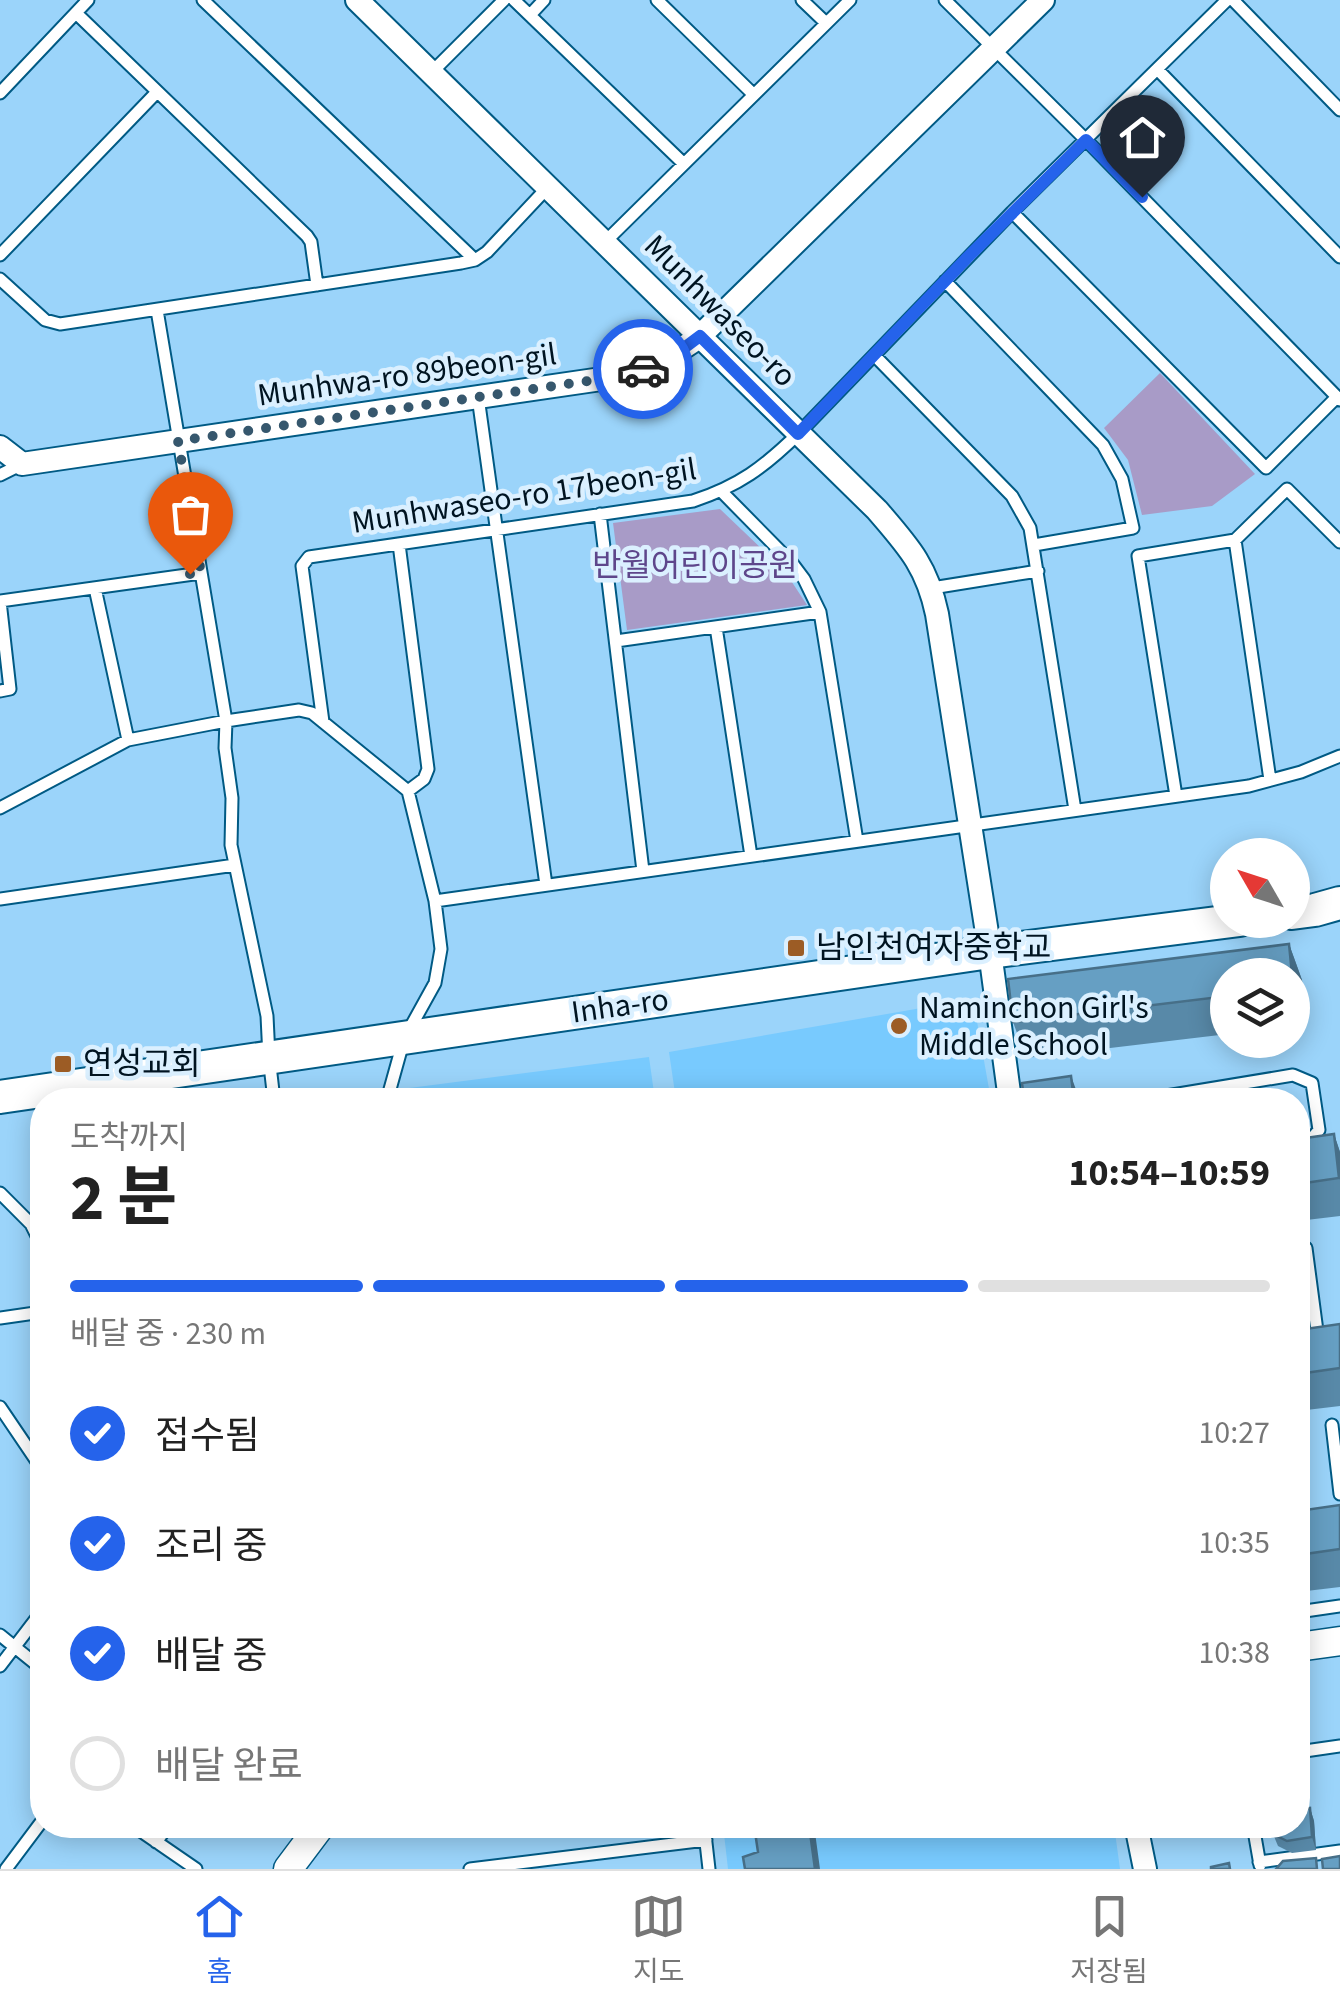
<!DOCTYPE html>
<html lang="ko">
<head>
<meta charset="utf-8">
<style>
	:root { --surface:#fff; --page:#f2f2f2; --text:#222; --muted:#767676; --line:#e0e0e0; --accent:#2563eb }
	body { margin:0; font-family:"Source Sans 3","Noto Sans KR",sans-serif; background:var(--page); color:var(--text); height:100vh; display:flex; flex-direction:column; font-size:38px; white-space:nowrap }
	* { box-sizing:border-box; margin:0 }
	p { font-size:32px; color:var(--muted) }
	.icon { flex:none; width:55px; height:55px; fill:none; stroke:currentColor; stroke-width:2; stroke-linecap:round; stroke-linejoin:round }
	.map { position:relative; flex:1; overflow:hidden }
	.details { position:absolute; left:30px; top:1088px; width:1280px; height:750px; display:flex; flex-direction:column; background:var(--surface); border-radius:40px; box-shadow:0 5px 25px #0003 }
	.details>* { flex:none }
	.needle { width:65px; rotate:309deg }
	.buttons { position:absolute; left:1210px; top:838px; display:grid; gap:20px }
	.buttons a { display:grid; place-items:center; width:100px; height:100px; border-radius:50%; background:var(--surface); box-shadow:0 5px 25px #0003; font-size:50px }
	.pin { position:absolute; display:grid; place-items:center; width:85px; height:85px; color:#fff; margin:-102px -42px; border-radius:50% 50% 50% 0; rotate:-45deg; box-shadow:0 0 10px #0007 }
	.pin .icon { rotate:45deg }
	.courier { position:absolute; display:grid; place-items:center; width:100px; height:100px; margin:-50px; border:8px solid #2563eb; border-radius:50%; background:#fff; color:#222; box-shadow:0 2px 12px #0007 }
	.headline em { font-style:normal; font-weight:700 }
	.headline div { display:flex; flex-direction:column-reverse }
	.headline { display:flex; align-items:center; justify-content:space-between; height:170px; padding:0 40px }
	h1 { font-size:65px; font-weight:700; line-height:75px }
	.bar { display:grid; grid-template-columns:repeat(4,1fr); gap:15px 10px; align-content:center; height:120px; padding:0 40px }
	.bar i { height:12px; border-radius:8px; background:var(--line) }
	.bar .selected { background:var(--accent) }
	.bar p { grid-column:span 4 }
	ol { padding:0 40px; list-style:none }
	li { display:flex; align-items:center; gap:30px; height:110px }
	li p { margin-inline-start:auto }
	li .icon { padding:10px; border-radius:50%; background:var(--accent); color:#fff; stroke-width:4 }
	li:last-child { color:var(--muted) }
	li i { width:55px; height:55px; border:5px solid var(--line); border-radius:50% }
	.tab-bar { display:flex; justify-content:space-around; align-items:center; height:140px; border-top:2px solid var(--line); background:var(--surface); font-size:28px; color:var(--muted) }
	.tab-bar a { display:grid; justify-items:center; gap:5px }
	.tab-bar .selected { color:var(--accent) }
	.map>svg:first-child { display:block }
	.built { fill:#78cafe }
	.green { fill:#a89bc7 }
	.lines { fill:none; stroke-linecap:round; stroke-linejoin:round }
	.service-casing { stroke:#005a84; stroke-width:15 }
	.minor-casing { stroke:#005a84; stroke-width:26 }
	.tertiary-casing { stroke:#005a84; stroke-width:31 }
	.secondary-casing { stroke:#005a84; stroke-width:36 }
	.service { stroke:#fff; stroke-width:11 }
	.minor { stroke:#fff; stroke-width:22 }
	.tertiary { stroke:#fff; stroke-width:28 }
	.secondary { stroke:#fff; stroke-width:32 }
	.wall { fill:#5889a8 }
	.shaded-wall { fill:#476f88 }
	.building { fill:#669fc3; stroke:#476f88; stroke-width:2.5 }
	.done { stroke:#36576d; stroke-width:10; stroke-dasharray:0 18 }
	.route { stroke:#2563eb; stroke-width:12 }
	.poi-dot { fill:#9c5c25; stroke:#dbf0ff; stroke-width:4 }
	.labels { text-anchor:middle; dominant-baseline:central; stroke-width:9; stroke-linejoin:round; paint-order:stroke }
	.street-label { font-size:32px; fill:#001421; stroke:#dbf0ff }
	.park-label { font-size:32px; fill:#5e468b; stroke:#dbf0ff }
	.poi-label { font-size:32px; fill:#001421; stroke:#dbf0ff; text-anchor:start }
</style>
</head>
<body>
<div class="map">
<svg width="1340" height="1869" viewBox="0 0 1340 1869">
	<rect width="100%" height="100%" fill="#9bd4fa"/>
	<path class="built" d="M 973,999 L 991,1100 L 676,1100 L 669,1052 Z
		M 649,1057 L 655,1100 L 392,1100 L 394,1090 Z
		M 723,1825 L 1114,1825 L 1120,1869 L 728,1869 Z"/>
	<path class="green" d="M 1160,373 L 1255,474 L 1212,506 L 1142,515 L 1128,460 L 1104,428 Z
		M 720,509 L 784,570 L 807,605 L 627,630 L 613,523 Z"/>
	<g class="lines">
		<defs>
			<path id="service" d="M 203,0 L 475,260
				M 514,0 L 684,164
				M 657,0 L 754,95
				M 802,0 L 826,23
				M 945,0 L 1086,140 L 1340,400
				M 1233,0 L 1340,110
				M 76,13 L 307,236 L 311,242 L 317,285
				M 530,15 L 544,0
				M 1158,70 L 1340,257
				M 432,72 L 504,0
				M 0,93 L 88,0
				M 1012,212 L 1266,468 L 1337,397
				M 605,242 L 850,0
				M 0,255 L 157,92
				M 0,279 L 45,320 L 60,324 L 461,263 L 475,260 L 487,252 L 548,187
				M 945,281 L 1103,445 L 1122,479 L 1133,528 L 1034,545
				M 157,310 L 226,721 L 225,748 L 232,798 L 231,845 L 267,1016 L 269,1057 L 274,1100
				M 874,355 L 1012,496 L 1030,528 L 1075,810
				M 478,397 L 546,885
				M 0,475 L 22,464
				M 722,492 L 792,563 L 804,579 L 820,612 L 857,841
				M 600,514 L 643,871
				M 1235,540 L 1270,780
				M 1235,540 L 1287,489 L 1340,542
				M 399,544 L 428,769 L 424,779 L 408,791
				M 95,588 L 128,740
				M 932,588 L 1038,571
				M 716,627 L 751,856
				M 616,641 L 820,612
				M 0,691 L 10,689 L 0,601 L 201,573
				M 323,722 L 302,566 L 309,557 L 693,501 C 739,486 764,467 798,434 L 1012,212 L 1227,0
				M 1176,796 L 1138,556 L 1235,540
				M 0,808 L 128,740 L 226,721 L 299,710 L 312,713 L 408,791 L 435,901 L 441,949 L 435,983 L 404,1039 L 387,1100
				M 0,899 L 235,865
				M 435,901 L 1249,786 L 1301,772 L 1340,756
				M 1142,1100 L 1293,1075 L 1312,1083 L 1319,1130 L 1313,1137 L 1298,1144
				M 0,1193 L 31,1224 L 42,1246
				M 0,1318 L 42,1312
				M 1298,1342 L 1308,1340 L 1317,1331 L 1306,1248
				M 0,1407 L 42,1469
				M 1332,1425 L 1340,1494
				M 1298,1612 L 1340,1606
				M 0,1635 L 42,1669
				M 0,1666 L 42,1611
				M 1298,1752 L 1340,1746
				M 132,1825 L 196,1869
				M 704,1825 L 709,1869
				M 1253,1825 L 1260,1865
				M 156,1842 L 169,1825
				M 1259,1862 L 1340,1851
				M 6,1869 L 42,1821
				M 470,1869 L 706,1840"/>
			<path id="minor" d="M 357,0 L 877,510 C 908,546 927,566 937,614 L 990,952 L 1010,1100
				M 0,447 L 22,464 L 622,376 C 652,367 675,355 700,336 L 1043,0
				M 1136,1825 L 1145,1869"/>
			<path id="tertiary" d="M 1298,1647 L 1340,1641
				M 288,1869 L 321,1825"/>
			<path id="secondary" d="M 1292,913 L 1315,910 L 1340,903
				M 0,1097 L 990,952 L 1240,920"/>
		</defs>
		<use href="#service" class="service-casing"/>
		<use href="#minor" class="minor-casing"/>
		<use href="#tertiary" class="tertiary-casing"/>
		<use href="#secondary" class="secondary-casing"/>
		<use href="#service" class="service"/>
		<use href="#minor" class="minor"/>
		<use href="#tertiary" class="tertiary"/>
		<use href="#secondary" class="secondary"/>
	</g>
	<path class="wall" d="M 1289,944 L 1302,980 L 1307,1024 L 1292,1026 L 1292,977 L 1228,975 L 1228,1034 L 1026,1058 L 1013,1022 Z
		M 1334,1134 L 1340,1152 L 1340,1216 L 1298,1221 L 1298,1139 Z
		M 1340,1324 L 1340,1406 L 1298,1411 L 1298,1330 Z
		M 1340,1505 L 1340,1587 L 1298,1592 L 1298,1511 Z
		M 1310,1808 L 1314,1821 L 1316,1850 L 1292,1853 L 1278,1846 L 1273,1834 Z"/>
	<path class="shaded-wall" d="M 1289,944 L 1302,980 L 1307,1024 L 1294,988 Z
		M 1071,1076 L 1078,1095 L 1078,1100 L 1074,1100 Z
		M 1334,1134 L 1340,1152 L 1340,1180 L 1339,1178 Z
		M 1310,1808 L 1314,1821 L 1316,1850 L 1312,1837 Z
		M 809,1825 L 814,1825 L 820,1869 L 815,1869 Z"/>
	<path class="building" d="M 1289,944 L 1292,975 L 1228,975 L 1228,996 L 1013,1022 L 1008,979 Z
		M 1071,1076 L 1074,1100 L 1024,1100 L 1022,1083 Z
		M 1334,1134 L 1339,1178 L 1298,1184 L 1298,1139 Z
		M 1340,1324 L 1340,1368 L 1298,1374 L 1298,1330 Z
		M 1340,1505 L 1340,1549 L 1298,1555 L 1298,1511 Z
		M 1310,1808 L 1312,1837 L 1287,1841 L 1273,1834 L 1272,1825 L 1298,1825 L 1298,1810 Z
		M 754,1825 L 809,1825 L 815,1869 L 745,1869 L 743,1857 L 758,1852 Z
		M 1340,1856 L 1340,1869 L 1323,1869 L 1322,1859 Z
		M 1316,1858 L 1317,1869 L 1276,1869 L 1283,1861 Z
		M 1229,1863 L 1230,1869 L 1211,1869 L 1211,1867 Z"/>
	<g class="lines">
		<path class="done" d="M 190,574 L 201,573 L 178,441 L 622,376 L 643,369"/>
		<path class="route" d="M 643,369 L 680,351 L 700,336 L 798,434 L 967,258 L 1086,140 L 1142,197"/>
	</g>
	<g class="poi-dot">
		<rect x="786" y="938" width="20" height="20" rx="5"/>
		<circle cx="899" cy="1026" r="10"/>
		<rect x="53" y="1054" width="20" height="20" rx="5"/>
	</g>
	<g class="labels">
		<g class="street-label">
			<text transform="translate(720 311) rotate(45)">Munhwaseo-ro</text>
			<text transform="translate(407 375) rotate(-8)">Munhwa-ro 89beon-gil</text>
			<text transform="translate(524 496) rotate(-9)">Munhwaseo-ro 17beon-gil</text>
			<text transform="translate(620 1006) rotate(-8)">Inha-ro</text>
		</g>
		<g class="park-label">
			<text x="695" y="566">반월어린이공원</text>
		</g>
		<g class="poi-label">
			<text x="816" y="948">남인천여자중학교</text>
			<text x="919" y="1008">Naminchon Girl's<tspan x="919" dy="37">Middle School</tspan></text>
			<text x="83" y="1064">연성교회</text>
		</g>
	</g>
</svg>
<div class="buttons">
<a><svg class="needle" viewBox="-14 -14 28 28"><path d="M0-13l5 13h-10z" fill="#e53935"/><path d="M0 13l5-13h-10z" fill="#767676"/></svg></a>
<a><svg class="icon" aria-label="layers" viewBox="0 0 24 24"><path d="M12 4l9 5-9 5-9-5zM3 14l9 5 9-5"/></svg></a>
</div>
<div class="pin" style="left:190px;top:574px;background:#ea580c"><svg class="icon" aria-label="bag" viewBox="0 0 24 24"><path d="M5 8h14l-1 12H6zM9 8a3 3 0 0 1 6 0"/></svg></div>
<div class="pin" style="left:1142px;top:197px;background:#1f2937"><svg class="icon" aria-label="home" viewBox="0 0 24 24"><path d="M3 11l9-7 9 7M6 9v11h12V9"/></svg></div>
<div class="courier" style="left:643px;top:369px"><svg class="icon" aria-label="car" viewBox="0 0 24 24"><path d="M5 17H2v-5l4-1 3-4h7l3 4 3 1v5h-3M9 17h6M6 11h13"/><circle cx="7" cy="17" r="2"/><circle cx="17" cy="17" r="2"/></svg></div>
<section class="details">
<div class="headline"><div><h1>2 분</h1><p>도착까지</p></div><em>10:54–10:59</em></div>
<div class="bar"><i class="selected"></i><i class="selected"></i><i class="selected"></i><i></i><p>배달 중 · 230 m</p></div>
<ol>
<li><svg class="icon" aria-label="check" viewBox="0 0 24 24"><path d="M5 12l5 5 9-10"/></svg>접수됨<p>10:27</p></li>
<li><svg class="icon" aria-label="check" viewBox="0 0 24 24"><path d="M5 12l5 5 9-10"/></svg>조리 중<p>10:35</p></li>
<li><svg class="icon" aria-label="check" viewBox="0 0 24 24"><path d="M5 12l5 5 9-10"/></svg>배달 중<p>10:38</p></li>
<li><i></i>배달 완료</li>
</ol>
</section>
</div>
<nav class="tab-bar">
<a class="selected"><svg class="icon" aria-label="home" viewBox="0 0 24 24"><path d="M3 11l9-7 9 7M6 9v11h12V9"/></svg>홈</a>
<a><svg class="icon" aria-label="map" viewBox="0 0 24 24"><path d="M3 6l6-2 6 2 6-2v14l-6 2-6-2-6 2zM9 4v14M15 6v14"/></svg>지도</a>
<a><svg class="icon" aria-label="saved" viewBox="0 0 24 24"><path d="M7 4h10v16l-5-4-5 4z"/></svg>저장됨</a>
</nav>
</body>
</html>
